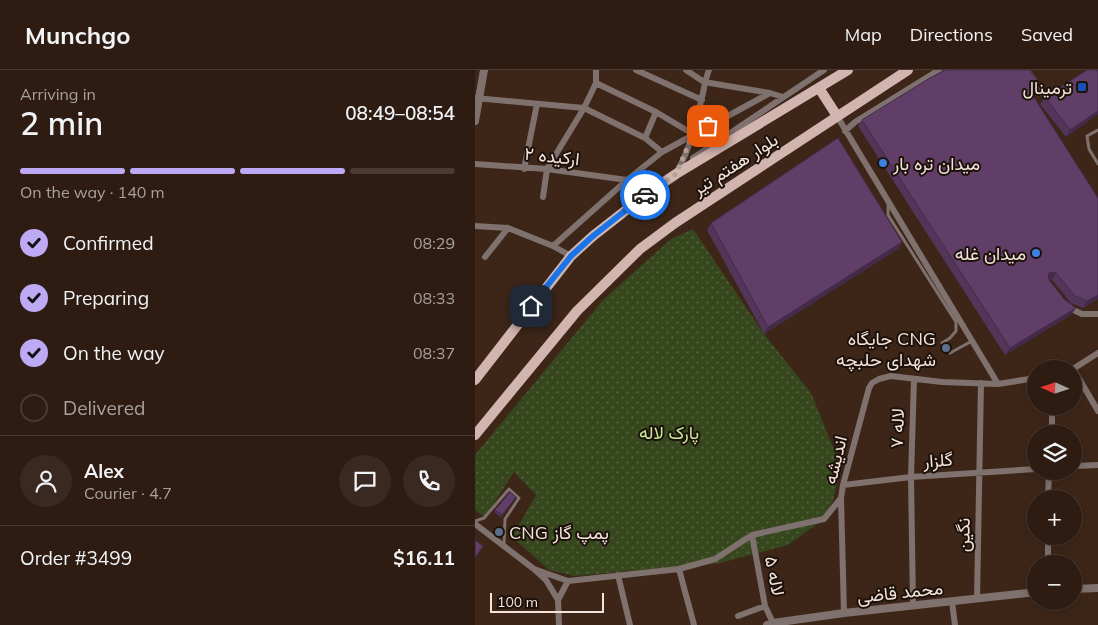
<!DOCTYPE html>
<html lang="en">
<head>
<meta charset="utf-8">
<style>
	:root { --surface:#2e1c12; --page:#3a2920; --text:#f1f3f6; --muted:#a7a19f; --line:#493a32; --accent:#bea9f5 }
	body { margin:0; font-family:Mulish,Vazirmatn,sans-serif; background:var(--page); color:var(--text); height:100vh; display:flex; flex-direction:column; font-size:19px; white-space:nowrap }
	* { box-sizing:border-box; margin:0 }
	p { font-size:16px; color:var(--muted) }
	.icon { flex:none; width:28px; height:28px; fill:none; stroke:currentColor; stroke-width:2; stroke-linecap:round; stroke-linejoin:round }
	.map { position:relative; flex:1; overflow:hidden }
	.panel { display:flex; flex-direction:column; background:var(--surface); width:475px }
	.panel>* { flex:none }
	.needle { width:32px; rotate:273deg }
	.tools { position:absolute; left:552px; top:290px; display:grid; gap:10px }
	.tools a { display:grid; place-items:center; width:55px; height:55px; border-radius:50%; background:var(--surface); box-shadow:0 2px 8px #0003,0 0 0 1px var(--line); font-size:25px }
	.scale { position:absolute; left:15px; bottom:12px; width:114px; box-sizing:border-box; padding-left:5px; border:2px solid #f3e3da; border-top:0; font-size:14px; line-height:18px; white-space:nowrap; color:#f3e3da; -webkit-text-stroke:4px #1c120b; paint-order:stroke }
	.pin { position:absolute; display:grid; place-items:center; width:42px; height:42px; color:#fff; margin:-21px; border-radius:10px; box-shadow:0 2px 8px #0006 }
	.courier { position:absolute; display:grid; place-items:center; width:50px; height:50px; margin:-25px; border:4px solid #1a73e8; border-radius:50%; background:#fff; color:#222; box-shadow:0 1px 6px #0007 }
	.summary em { font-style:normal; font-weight:600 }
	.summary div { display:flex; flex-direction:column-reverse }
	.summary { display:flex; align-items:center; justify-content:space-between; height:85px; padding:0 20px }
	h1 { font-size:32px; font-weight:600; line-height:38px }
	.bar { display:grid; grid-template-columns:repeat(4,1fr); gap:8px 5px; align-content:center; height:60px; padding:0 20px }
	.bar i { height:6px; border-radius:4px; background:var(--line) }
	.bar .active { background:var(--accent) }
	.bar p { grid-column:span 4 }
	.line { display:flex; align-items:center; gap:12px; padding:0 20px; border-top:1px solid var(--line) }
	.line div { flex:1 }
	.round { display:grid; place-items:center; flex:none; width:52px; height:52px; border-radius:26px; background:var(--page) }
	ol { padding:0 20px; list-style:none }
	li { display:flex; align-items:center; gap:15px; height:55px }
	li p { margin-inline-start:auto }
	li .icon { padding:5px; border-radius:50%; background:var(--accent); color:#111; stroke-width:4 }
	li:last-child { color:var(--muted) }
	li i { width:28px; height:28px; border:2px solid var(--line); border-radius:50% }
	header { display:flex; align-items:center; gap:30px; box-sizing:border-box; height:70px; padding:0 25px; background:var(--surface); border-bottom:1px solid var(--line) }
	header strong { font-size:24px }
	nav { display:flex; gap:28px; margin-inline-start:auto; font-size:18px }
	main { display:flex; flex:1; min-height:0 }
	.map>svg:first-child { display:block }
	.grass { fill:url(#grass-dots) }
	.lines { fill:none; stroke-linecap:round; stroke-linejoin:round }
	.service { stroke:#7f716e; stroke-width:3 }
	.minor { stroke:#7f716e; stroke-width:6 }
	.tertiary { stroke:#7f716e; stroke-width:8 }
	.primary { stroke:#d3b5b0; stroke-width:10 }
	.wall { fill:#533559 }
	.shaded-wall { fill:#432b49 }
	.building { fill:#603e68; stroke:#432b49 }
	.done { stroke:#b3a196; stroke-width:5; stroke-dasharray:0 9 }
	.route { stroke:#1a73e8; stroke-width:6 }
	.transit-dot { fill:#1a4fb4; stroke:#1c120b; stroke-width:2 }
	.shop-dot { fill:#3f7fe0; stroke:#1c120b; stroke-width:2 }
	.service-dot { fill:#5c6f8a; stroke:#1c120b; stroke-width:2 }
	.labels { text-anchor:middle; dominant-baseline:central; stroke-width:4; stroke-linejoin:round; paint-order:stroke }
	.poi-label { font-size:18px; fill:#f3e3da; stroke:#1c120b; text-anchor:end }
	.street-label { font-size:18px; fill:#f3e3da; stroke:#1c120b }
	.park-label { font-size:18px; fill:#c8e99a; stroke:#1c120b }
</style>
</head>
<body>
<header>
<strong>Munchgo</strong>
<nav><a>Map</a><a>Directions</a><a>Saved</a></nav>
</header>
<main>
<section class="panel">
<div class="summary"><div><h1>2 min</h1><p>Arriving in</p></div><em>08:49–08:54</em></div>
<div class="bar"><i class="active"></i><i class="active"></i><i class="active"></i><i></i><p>On the way · 140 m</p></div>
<ol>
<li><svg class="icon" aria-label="check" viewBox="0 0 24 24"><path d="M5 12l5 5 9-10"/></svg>Confirmed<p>08:29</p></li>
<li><svg class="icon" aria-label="check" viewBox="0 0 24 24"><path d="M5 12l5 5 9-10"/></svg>Preparing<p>08:33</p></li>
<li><svg class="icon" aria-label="check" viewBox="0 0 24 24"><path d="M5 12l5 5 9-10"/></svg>On the way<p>08:37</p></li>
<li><i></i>Delivered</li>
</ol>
<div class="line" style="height:90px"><a class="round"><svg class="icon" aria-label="person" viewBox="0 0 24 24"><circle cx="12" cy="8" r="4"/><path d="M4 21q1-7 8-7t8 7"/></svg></a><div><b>Alex</b><p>Courier · 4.7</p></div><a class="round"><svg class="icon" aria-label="chat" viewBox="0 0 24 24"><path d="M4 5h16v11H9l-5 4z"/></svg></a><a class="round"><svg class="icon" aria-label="phone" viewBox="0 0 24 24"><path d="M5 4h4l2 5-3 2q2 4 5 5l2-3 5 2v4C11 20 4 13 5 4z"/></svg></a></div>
<div class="line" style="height:65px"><div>Order #3499</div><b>$16.11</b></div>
</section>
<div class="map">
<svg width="623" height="555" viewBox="0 0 623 555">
	<defs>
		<pattern id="grass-dots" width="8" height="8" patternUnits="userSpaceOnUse" patternTransform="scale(1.25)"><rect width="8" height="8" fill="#37471d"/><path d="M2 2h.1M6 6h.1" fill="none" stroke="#54613d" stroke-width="1.8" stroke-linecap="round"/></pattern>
	</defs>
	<rect width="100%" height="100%" fill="#3d2618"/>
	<path class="grass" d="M 218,159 L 289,264 L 336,323 L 366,397 L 358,430 L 349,449 L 313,475 L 245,493 L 99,506 L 74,500 L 37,467 L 61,425 L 39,402 L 10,447 L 0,440 L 0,385 L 128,230 L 196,169 Z"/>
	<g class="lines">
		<path class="service" d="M 623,60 L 612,66 L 614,79 L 623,94
			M 413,134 L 413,145 L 481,252 L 481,261 L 475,268 L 467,273 L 475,283 L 497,271
			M 0,451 L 9,448 L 34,419 L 44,428 L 30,449 L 29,475"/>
		<path class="minor" d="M 161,0 L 227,30
			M 211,0 L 229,12 L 295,23 L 308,27
			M 552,0 L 567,23
			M 121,13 L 181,42 L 218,64
			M 0,28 L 109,38 L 170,68 L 187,82
			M 362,46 L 523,314
			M 370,61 L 380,52 L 464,0
			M 170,68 L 181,42
			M 218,88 L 349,0
			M 0,94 L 72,99 L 152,110
			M 49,99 L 62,34
			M 201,103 C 214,82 221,55 226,31 C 229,20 230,10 234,0
			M 68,127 L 72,99 L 109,38 L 121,13 L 121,0
			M 0,156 L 33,158 L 78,176 L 96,186
			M 78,176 L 152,110 L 187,82 L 295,23
			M 10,187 L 33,158
			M 592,237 L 607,244 L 623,244
			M 598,299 L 623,283
			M 599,300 L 623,341
			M 577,336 L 577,364
			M 599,396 L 623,395
			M 368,415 L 436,407 L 561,399
			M 366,428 L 369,543
			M 573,429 L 574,401
			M 0,454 L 59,499
			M 277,465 L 290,536 L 299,555
			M 573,494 L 573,466
			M 59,499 L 93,511 L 83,530 L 71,510 Z
			M 204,499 L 219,555
			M 143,505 L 155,555
			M 93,511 L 204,499 L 240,489 L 277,465 L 349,449 L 366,428 L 368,415 L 394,318 L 397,313 L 404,309 L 416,306 L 467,312 L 523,314 L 561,308
			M 502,529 L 506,313
			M 83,530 L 84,555
			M 477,532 L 480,555
			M 438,536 L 436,407 L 439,309
			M 263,546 L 290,536"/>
		<path class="tertiary" d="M 0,51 L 9,0
			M 599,519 L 623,518
			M 292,555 L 298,553 L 369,543 L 561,522"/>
		<path class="primary" d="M 344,18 L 362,46
			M 0,310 L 96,186 L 118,166 L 173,123 L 201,104 L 373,0
			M 0,365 L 102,241 L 165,179 L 200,153 L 433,0"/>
	</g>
	<path class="wall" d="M 560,21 L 557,23 L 623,229 L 608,238 L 596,233 L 577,210 L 573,209 L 596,245 L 530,285 L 383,56 L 387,50 Z
		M 570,27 L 623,44 L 591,67 L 565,34 Z
		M 236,153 L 427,172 L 423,179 L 289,264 L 232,160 Z
		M 35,422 L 41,427 L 26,447 L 19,442 Z"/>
	<path class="shaded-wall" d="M 564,15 L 560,21 L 551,27 L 555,21 Z
		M 623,41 L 623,44 L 591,67 L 595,60 Z
		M 427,172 L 423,179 L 289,264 L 293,257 Z
		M 575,202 L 581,203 L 577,210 L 570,209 Z
		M 623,225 L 623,229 L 608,238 L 612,231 Z
		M 601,238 L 596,245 L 530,285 L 535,278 Z"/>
	<path class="building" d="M 470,0 L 555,0 L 564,15 L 555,21 L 623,128 L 623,225 L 612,231 L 600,226 L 581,203 L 575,202 L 573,205 L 574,210 L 589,229 L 601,238 L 535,278 L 387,50 L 453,9 Z
		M 612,0 L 623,0 L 623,41 L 595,60 L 570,27 Z
		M 363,68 L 427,172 L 293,257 L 236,153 Z
		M 35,422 L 41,427 L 27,445 L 20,440 Z
		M 0,470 L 8,476 L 0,488 Z"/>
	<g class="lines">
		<path class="done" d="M 170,125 L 201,104 L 218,64 L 233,56"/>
		<path class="route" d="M 56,236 L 96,186 L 118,166 L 170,125"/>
	</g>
	<rect class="transit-dot" x="602" y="12" width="10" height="10" rx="2.5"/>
	<g class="shop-dot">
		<circle cx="408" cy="93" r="5"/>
		<circle cx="561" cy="183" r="5"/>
	</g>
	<g class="service-dot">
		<circle cx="471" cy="278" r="5"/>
		<circle cx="24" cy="462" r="5"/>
	</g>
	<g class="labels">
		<g class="poi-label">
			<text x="597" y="17">ترمینال</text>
			<text x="418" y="93" text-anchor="start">میدان تره بار</text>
			<text x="551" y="183">میدان غله</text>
			<text x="461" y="268">جایگاه CNG<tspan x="461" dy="21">شهدای حلبچه</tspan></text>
			<text x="34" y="462" text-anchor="start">CNG پمپ گاز</text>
		</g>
		<g class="street-label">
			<text transform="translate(77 86) rotate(6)">ارکیده ۲</text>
			<text transform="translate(260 94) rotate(-33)">بلوار هفتم تیر</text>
			<text transform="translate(422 358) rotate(-88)">لاله ۷</text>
			<text transform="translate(360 390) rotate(-76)">اندیشه</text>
			<text transform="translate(463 390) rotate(-4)">گلزار</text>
			<text transform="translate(488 465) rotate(-89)">نگین</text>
			<text transform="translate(300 506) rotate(79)">لاله ۵</text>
			<text transform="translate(425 522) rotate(-6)">محمد قاضی</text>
		</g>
		<g class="park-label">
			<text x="194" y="362">پارک لاله</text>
		</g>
	</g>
</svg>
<div class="tools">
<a><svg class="needle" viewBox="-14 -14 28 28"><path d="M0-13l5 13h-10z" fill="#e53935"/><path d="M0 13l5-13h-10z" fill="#a7a19f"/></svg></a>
<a><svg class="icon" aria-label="layers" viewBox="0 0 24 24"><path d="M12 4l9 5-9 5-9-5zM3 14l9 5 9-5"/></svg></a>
<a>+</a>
<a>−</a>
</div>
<div class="scale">100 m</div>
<div class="pin" style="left:233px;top:56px;background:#ea580c"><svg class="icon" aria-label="bag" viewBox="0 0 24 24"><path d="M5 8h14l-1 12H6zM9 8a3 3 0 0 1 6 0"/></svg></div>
<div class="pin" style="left:56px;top:236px;background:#1f2937"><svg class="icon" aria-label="home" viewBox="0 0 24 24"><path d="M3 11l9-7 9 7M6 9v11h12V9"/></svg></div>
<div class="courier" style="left:170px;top:125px"><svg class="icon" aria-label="car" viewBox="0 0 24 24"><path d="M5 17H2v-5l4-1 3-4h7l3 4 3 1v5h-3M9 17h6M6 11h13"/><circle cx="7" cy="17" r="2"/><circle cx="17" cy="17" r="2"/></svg></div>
</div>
</main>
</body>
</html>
